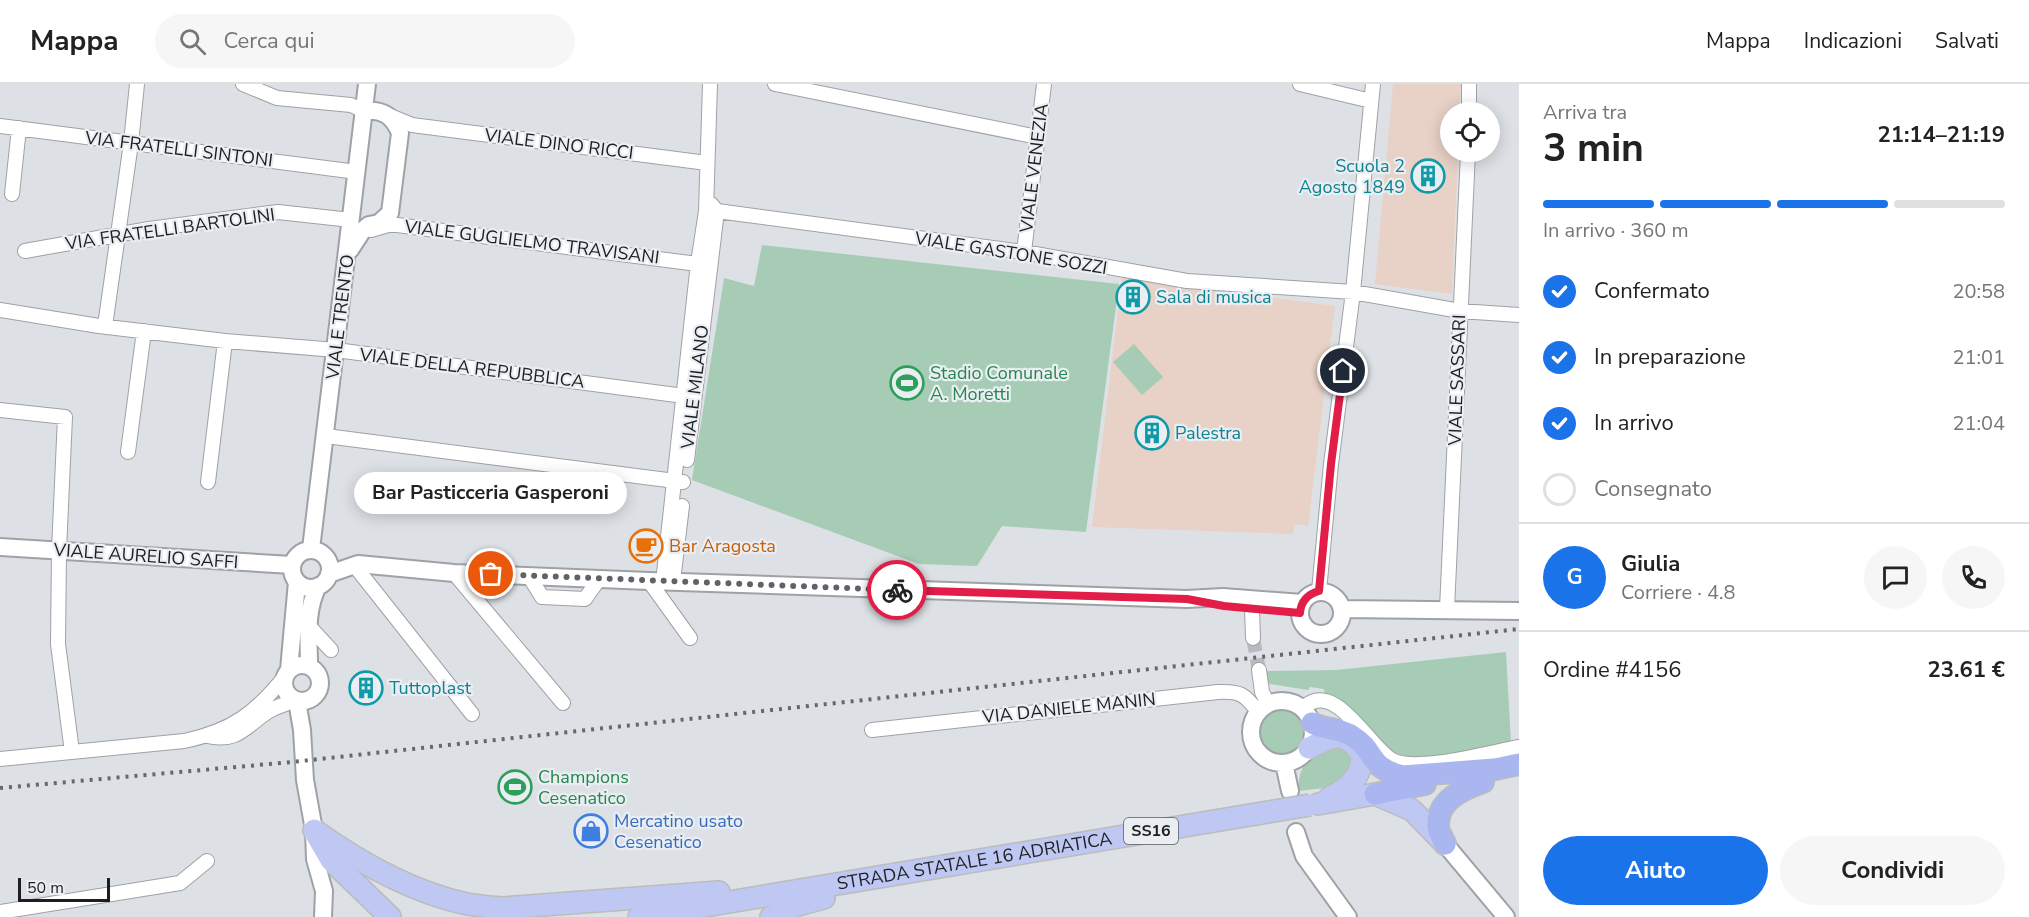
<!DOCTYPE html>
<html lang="it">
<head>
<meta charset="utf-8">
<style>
	:root { --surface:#fff; --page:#f6f6f6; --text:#222; --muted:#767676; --line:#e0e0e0; --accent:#1a73e8 }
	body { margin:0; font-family:"Nunito Sans",sans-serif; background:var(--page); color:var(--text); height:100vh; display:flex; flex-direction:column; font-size:22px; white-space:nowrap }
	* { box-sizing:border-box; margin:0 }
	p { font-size:20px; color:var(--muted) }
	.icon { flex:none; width:33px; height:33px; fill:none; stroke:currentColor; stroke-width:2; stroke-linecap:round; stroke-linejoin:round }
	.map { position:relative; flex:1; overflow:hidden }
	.side { display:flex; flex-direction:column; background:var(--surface); width:510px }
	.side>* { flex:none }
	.buttons { position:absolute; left:1440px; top:18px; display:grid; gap:12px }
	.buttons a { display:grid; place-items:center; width:60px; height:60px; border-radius:50%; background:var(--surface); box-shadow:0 3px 15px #0003; font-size:30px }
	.scale { position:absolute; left:18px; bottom:15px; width:92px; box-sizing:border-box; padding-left:6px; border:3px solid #1d1e20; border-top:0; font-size:16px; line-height:21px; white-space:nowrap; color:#1d1e20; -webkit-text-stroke:4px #eaeef3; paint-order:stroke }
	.pin { position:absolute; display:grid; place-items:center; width:51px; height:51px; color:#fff; margin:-26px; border:3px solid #fff; border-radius:50%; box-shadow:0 2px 6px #0007 }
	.courier { position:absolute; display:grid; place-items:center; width:60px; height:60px; margin:-30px; border:4px solid #e11d48; border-radius:50%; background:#fff; color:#222; box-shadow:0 2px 8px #0007 }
	.bubble { position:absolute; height:42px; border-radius:21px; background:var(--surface); box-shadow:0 3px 15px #0003; font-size:20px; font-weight:700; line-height:42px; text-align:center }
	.summary em { font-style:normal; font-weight:700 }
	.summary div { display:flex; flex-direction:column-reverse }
	.summary { display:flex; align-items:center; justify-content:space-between; height:102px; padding:0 24px }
	h1 { font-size:39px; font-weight:700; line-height:45px }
	.bar { display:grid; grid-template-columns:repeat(4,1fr); gap:9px 6px; align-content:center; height:72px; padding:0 24px }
	.bar i { height:8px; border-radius:4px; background:var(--line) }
	.bar .current { background:var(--accent) }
	.bar p { grid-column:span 4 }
	.line { display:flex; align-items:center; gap:15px; padding:0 24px; border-top:2px solid var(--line) }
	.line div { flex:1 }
	.round { display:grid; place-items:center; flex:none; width:63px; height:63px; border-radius:32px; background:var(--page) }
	ol { padding:0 24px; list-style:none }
	li { display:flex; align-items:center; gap:18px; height:66px }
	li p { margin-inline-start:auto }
	li .icon { padding:6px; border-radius:50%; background:var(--accent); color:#fff; stroke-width:4 }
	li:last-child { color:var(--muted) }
	li i { width:33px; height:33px; border:3px solid var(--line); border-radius:50% }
	.cta { display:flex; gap:12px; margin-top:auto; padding:12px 24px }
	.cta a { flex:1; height:69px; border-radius:36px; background:var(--accent); color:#fff; font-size:24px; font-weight:700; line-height:69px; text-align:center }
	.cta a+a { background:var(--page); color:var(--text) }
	header { display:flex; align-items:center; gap:36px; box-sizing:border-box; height:84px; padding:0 30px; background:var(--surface); border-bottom:2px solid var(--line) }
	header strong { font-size:28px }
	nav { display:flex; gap:33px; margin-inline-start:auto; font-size:21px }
	.search { width:420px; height:54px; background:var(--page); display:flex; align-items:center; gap:15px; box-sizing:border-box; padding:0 21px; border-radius:33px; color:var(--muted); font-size:22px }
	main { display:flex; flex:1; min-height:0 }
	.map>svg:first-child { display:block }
	.education { fill:#e8d1c6 }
	.green { fill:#a6ccb5 }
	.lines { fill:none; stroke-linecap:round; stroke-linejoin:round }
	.minor-tunnel { stroke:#b7babe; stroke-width:14; stroke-dasharray:14 7; stroke-linecap:butt }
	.minor-casing { stroke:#9ea1a6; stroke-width:16 }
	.tertiary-casing { stroke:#9ea1a6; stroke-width:20 }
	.primary-casing { stroke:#bbbcbc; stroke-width:24 }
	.trunk-casing { stroke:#bbbcbc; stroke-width:24 }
	.minor { stroke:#fff; stroke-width:14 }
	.tertiary { stroke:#fff; stroke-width:16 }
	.primary { stroke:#bfc8f3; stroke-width:21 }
	.trunk { stroke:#aab6ef; stroke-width:21 }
	.rail { stroke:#66686b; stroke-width:4; stroke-dasharray:3 6; stroke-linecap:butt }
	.primary-bridge-casing { stroke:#bbbcbc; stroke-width:24; stroke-linecap:butt }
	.primary-bridge { stroke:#bfc8f3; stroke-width:21 }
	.done { stroke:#606265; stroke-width:6; stroke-dasharray:0 10.8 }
	.route { stroke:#e11d48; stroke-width:8 }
	.labels { text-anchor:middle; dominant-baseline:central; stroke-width:4.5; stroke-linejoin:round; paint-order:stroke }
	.shield { fill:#eaeef3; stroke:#5a5c5f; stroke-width:1.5 }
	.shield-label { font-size:16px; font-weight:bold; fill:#1d1e20 }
	.street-label { font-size:18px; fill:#1d1e20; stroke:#eaeef3 }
	.culture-label { font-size:18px; fill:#0d838f; stroke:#eaeef3; text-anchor:start }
	.leisure-label { font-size:18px; fill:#27864d; stroke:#eaeef3; text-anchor:start }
	.food-label { font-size:18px; fill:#c56008; stroke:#eaeef3; text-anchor:start }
	.shop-label { font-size:18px; fill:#366cbe; stroke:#eaeef3; text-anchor:start }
</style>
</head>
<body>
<header>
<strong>Mappa</strong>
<div class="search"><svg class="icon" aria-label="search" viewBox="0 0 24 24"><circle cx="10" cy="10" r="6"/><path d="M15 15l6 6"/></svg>Cerca qui</div>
<nav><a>Mappa</a><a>Indicazioni</a><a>Salvati</a></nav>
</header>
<main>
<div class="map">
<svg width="1519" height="833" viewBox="0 0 1519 833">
	<rect width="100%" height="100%" fill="#dde1e6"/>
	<path class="education" d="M 1393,0 L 1461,0 L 1459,28 L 1450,28 L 1450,68 L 1458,68 L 1452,210 L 1375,200 Z
		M 1122,193 L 1335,222 L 1308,442 L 1295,440 L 1293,450 L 1092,443 Z"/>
	<path class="green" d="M 762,161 L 1119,200 L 1086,448 L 1002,442 L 977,482 L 919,480 L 692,396 L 724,194 L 754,202 Z
		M 1134,260 L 1163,293 L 1142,311 L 1113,278 Z
		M 1506,568 L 1511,659 L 1412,676 L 1399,671 L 1389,664 L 1347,620 L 1325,610 L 1324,605 L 1310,603 L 1308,606 L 1270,600 L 1266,596 L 1267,587 L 1336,586 Z
		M1256 647a26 26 0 1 1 52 0a26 26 0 1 1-52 0Z
		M 1347,659 L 1356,682 L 1333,703 L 1298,707 C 1299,671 1317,669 1347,659 Z"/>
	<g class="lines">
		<path class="minor-tunnel" d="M 1253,554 L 1259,586"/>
		<defs>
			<path id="minor" d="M 243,0 L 277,14 L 351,21 L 364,27
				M 775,0 L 1038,53
				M 1300,0 L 1371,17
				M 1469,28 L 1469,0
				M 390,32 L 412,41 L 707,79
				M 0,42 L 357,88
				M 12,110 L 19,44
				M 717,127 L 1024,168 L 1187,197 L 1353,208 L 1460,227 L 1519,231
				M 371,146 L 388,141 L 397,141 L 705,181
				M 25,167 L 149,145 L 278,128 L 351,136
				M 1024,168 L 1044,0
				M 0,226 L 99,242 L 225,257 L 336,266 L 684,312 L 694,311
				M 105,242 L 131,59 L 137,0
				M 0,326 L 65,333 L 59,466 L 58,560 L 72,668
				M 326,352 L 683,398
				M 128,368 L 144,247
				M 687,376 L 717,127 L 711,120
				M 208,398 L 225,257
				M 354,481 L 472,630
				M 454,489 L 563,619
				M 529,492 L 542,513 L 585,515 L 599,495
				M 649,497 L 690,554
				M 673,497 L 682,422
				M 663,498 L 698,179 L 706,127 L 710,0
				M 1319,507 L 1331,380 L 1353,208 L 1373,0
				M 1252,524 L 1253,554
				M 1447,525 L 1468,68
				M 308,541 L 331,566
				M 1259,586 L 1262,608 L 1268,620
				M 1303,624 C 1335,594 1368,662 1392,676 C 1416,689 1491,668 1519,663
				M 872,646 L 1218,608 C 1240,607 1245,610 1258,628
				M 207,652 C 239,659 245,642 269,627 C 277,622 287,620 295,616
				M 0,675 L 184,657 C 232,647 256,629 286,591
				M 0,828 L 180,799 L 207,777"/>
			<path id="tertiary" d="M 350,166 L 363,146 L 369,141 L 379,139 L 390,129 L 400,49 C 393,32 383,25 364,27
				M 0,463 L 292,481
				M 311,465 L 367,0
				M292 485a19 19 0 1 1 38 0a19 19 0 1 1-38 0Z
				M 329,490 L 358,480 L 454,489 L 649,497 L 1187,515 L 1223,513 L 1302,519
				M1300 529a21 21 0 1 1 42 0a21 21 0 1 1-42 0Z
				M 1342,525 L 1519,527
				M284 599a18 18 0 1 1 36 0a18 18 0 1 1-36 0Z
				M 309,582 C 309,555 305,528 318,502
				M 289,586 L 297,498
				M1251 648a31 31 0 1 1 62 0a31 31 0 1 1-62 0Z
				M 297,617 L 302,646 L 305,696 L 314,746 L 315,775 L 324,807 L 323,833
				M 1284,679 L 1290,707
				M 1296,748 L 1304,772 L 1348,833
				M 1445,760 L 1506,833"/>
			<g id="primary">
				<path d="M 1309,664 C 1333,652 1342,644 1362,670 C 1363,692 1348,705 1329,714"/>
				<path d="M 1318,720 L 1375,710 L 1412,726 L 1445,760"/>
				<path d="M 314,746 C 360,779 411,808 467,820 C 479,822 491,823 503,824 L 719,808"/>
				<path d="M 317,752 L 331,776 L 390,833"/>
				<path id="s1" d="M 639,833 L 1280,726"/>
				<path d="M 771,833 L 798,821 L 824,814"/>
			</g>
			<path id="trunk" d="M 1312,639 C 1324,646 1340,644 1352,652 C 1377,667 1367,684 1403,692 L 1494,685
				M 1481,688 L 1519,680
				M 1375,710 L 1425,700
				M 1445,760 C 1443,755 1438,747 1438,742 C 1437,716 1463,705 1483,698"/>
		</defs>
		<use href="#minor" class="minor-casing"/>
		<use href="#tertiary" class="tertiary-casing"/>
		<use href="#primary" class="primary-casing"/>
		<use href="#trunk" class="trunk-casing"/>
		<use href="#minor" class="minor"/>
		<use href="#tertiary" class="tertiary"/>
		<use href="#primary" class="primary"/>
		<use href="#trunk" class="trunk"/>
		<path class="rail" d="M 0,704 L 292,678 L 1519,545"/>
		<defs>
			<path id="primary-bridge" d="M 1280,726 L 1310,721"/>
		</defs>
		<use href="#primary-bridge" class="primary-bridge-casing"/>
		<use href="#primary-bridge" class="primary-bridge"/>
	</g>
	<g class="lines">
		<path class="done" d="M 491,490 L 897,506"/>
		<path class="route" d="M 897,506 L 1187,515 L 1224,522 L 1300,529 C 1301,517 1308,510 1319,507 L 1331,380 L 1343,287"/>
	</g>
	<defs>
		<symbol id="building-ring" viewBox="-11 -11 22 22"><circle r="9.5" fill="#eaeef3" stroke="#0f9aa8" stroke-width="1.5"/><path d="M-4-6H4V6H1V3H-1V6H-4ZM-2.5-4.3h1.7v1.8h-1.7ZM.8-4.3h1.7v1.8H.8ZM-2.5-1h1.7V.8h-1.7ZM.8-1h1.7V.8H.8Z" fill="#0f9aa8"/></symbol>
		<symbol id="stadium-ring" viewBox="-11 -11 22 22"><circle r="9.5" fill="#eaeef3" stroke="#2e9e5b" stroke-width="1.5"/><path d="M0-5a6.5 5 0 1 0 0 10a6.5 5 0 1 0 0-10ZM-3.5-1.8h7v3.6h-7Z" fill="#2e9e5b"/></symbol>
		<symbol id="cafe-ring" viewBox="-11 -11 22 22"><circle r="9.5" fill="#eaeef3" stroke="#e8710a" stroke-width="1.5"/><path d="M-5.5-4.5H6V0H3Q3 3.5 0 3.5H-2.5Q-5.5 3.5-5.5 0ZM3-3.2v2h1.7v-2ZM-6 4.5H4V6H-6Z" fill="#e8710a"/></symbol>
		<symbol id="shop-ring" viewBox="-11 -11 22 22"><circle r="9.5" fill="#eaeef3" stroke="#3f7fe0" stroke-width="1.5"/><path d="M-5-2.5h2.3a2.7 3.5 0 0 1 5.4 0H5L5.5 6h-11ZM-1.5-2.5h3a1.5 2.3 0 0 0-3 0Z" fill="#3f7fe0"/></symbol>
	</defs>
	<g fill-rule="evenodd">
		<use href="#building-ring" x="1409" y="73" width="38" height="38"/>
		<use href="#building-ring" x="1114" y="194" width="38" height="38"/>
		<use href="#stadium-ring" x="888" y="280" width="38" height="38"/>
		<use href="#building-ring" x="1133" y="330" width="38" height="38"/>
		<use href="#cafe-ring" x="627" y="443" width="38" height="38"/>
		<use href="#building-ring" x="347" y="585" width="38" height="38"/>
		<use href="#stadium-ring" x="496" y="684" width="38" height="38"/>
		<use href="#shop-ring" x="572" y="728" width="38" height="38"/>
	</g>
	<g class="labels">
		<rect class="shield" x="1124" y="734" width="54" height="26" rx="4.5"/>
		<g class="shield-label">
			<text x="1151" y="747">SS16</text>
		</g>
		<g class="street-label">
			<text transform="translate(559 60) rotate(7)">VIALE DINO RICCI</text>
			<text transform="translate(179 65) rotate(7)">VIA FRATELLI SINTONI</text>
			<text transform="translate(1034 84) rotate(-83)">VIALE VENEZIA</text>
			<text transform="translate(170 145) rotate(-8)">VIA FRATELLI BARTOLINI</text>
			<text transform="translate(532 158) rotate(7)">VIALE GUGLIELMO TRAVISANI</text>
			<text transform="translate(1011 169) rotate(9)">VIALE GASTONE SOZZI</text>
			<text transform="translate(340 233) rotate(-83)">VIALE TRENTO</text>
			<text transform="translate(472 284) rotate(7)">VIALE DELLA REPUBBLICA</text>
			<text transform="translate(1457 296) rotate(-88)">VIALE SASSARI</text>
			<text transform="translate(695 303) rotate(-83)">VIALE MILANO</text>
			<text transform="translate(146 472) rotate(4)">VIALE AURELIO SAFFI</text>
			<text transform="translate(1069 624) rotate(-6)">VIA DANIELE MANIN</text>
			<text stroke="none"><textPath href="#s1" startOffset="340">STRADA STATALE 16 ADRIATICA</textPath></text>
		</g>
		<g class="culture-label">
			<text x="1405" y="82" text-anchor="end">Scuola 2<tspan x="1405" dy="21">Agosto 1849</tspan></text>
			<text x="1156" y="213">Sala di musica</text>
			<text x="1175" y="349">Palestra</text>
			<text x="389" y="604">Tuttoplast</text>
		</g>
		<g class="leisure-label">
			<text x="930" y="289">Stadio Comunale<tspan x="930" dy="21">A. Moretti</tspan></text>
			<text x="538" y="693">Champions<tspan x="538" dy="21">Cesenatico</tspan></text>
		</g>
		<g class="food-label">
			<text x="669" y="462">Bar Aragosta</text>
		</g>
		<g class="shop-label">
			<text x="614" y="737">Mercatino usato<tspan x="614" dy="21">Cesenatico</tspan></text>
		</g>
	</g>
</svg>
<div class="buttons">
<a><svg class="icon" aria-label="locate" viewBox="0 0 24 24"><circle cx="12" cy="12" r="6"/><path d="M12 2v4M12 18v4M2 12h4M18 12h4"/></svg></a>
</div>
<div class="scale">50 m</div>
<div class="pin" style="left:491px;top:490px;background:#ea580c"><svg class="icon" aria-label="bag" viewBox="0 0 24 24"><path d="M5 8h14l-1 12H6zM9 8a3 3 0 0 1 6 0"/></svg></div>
<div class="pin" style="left:1343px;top:287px;background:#1f2937"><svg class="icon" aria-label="home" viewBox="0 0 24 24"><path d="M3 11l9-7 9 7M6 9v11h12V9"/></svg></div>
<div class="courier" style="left:897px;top:506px"><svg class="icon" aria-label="bike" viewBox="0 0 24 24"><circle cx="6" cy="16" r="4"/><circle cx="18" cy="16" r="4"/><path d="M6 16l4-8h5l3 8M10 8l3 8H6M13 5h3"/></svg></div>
<div class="bubble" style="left:354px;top:388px;width:273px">Bar Pasticceria Gasperoni</div>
</div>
<section class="side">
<div class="summary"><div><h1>3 min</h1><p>Arriva tra</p></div><em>21:14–21:19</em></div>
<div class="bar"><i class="current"></i><i class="current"></i><i class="current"></i><i></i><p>In arrivo · 360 m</p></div>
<ol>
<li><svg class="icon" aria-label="check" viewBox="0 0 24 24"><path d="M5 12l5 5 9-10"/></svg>Confermato<p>20:58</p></li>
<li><svg class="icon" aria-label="check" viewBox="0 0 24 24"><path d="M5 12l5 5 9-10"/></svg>In preparazione<p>21:01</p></li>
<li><svg class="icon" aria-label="check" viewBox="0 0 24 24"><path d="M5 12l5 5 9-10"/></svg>In arrivo<p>21:04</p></li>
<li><i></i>Consegnato</li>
</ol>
<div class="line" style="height:108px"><b class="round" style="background:var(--accent);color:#fff">G</b><div><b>Giulia</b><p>Corriere · 4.8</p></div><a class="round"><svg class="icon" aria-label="chat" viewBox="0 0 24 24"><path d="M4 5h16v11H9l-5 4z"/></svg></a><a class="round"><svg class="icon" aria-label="phone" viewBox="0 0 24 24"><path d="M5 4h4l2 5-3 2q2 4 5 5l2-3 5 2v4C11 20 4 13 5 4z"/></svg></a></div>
<div class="line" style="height:78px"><div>Ordine #4156</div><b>23.61 €</b></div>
<div class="cta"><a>Aiuto</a><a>Condividi</a></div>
</section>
</main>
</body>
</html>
